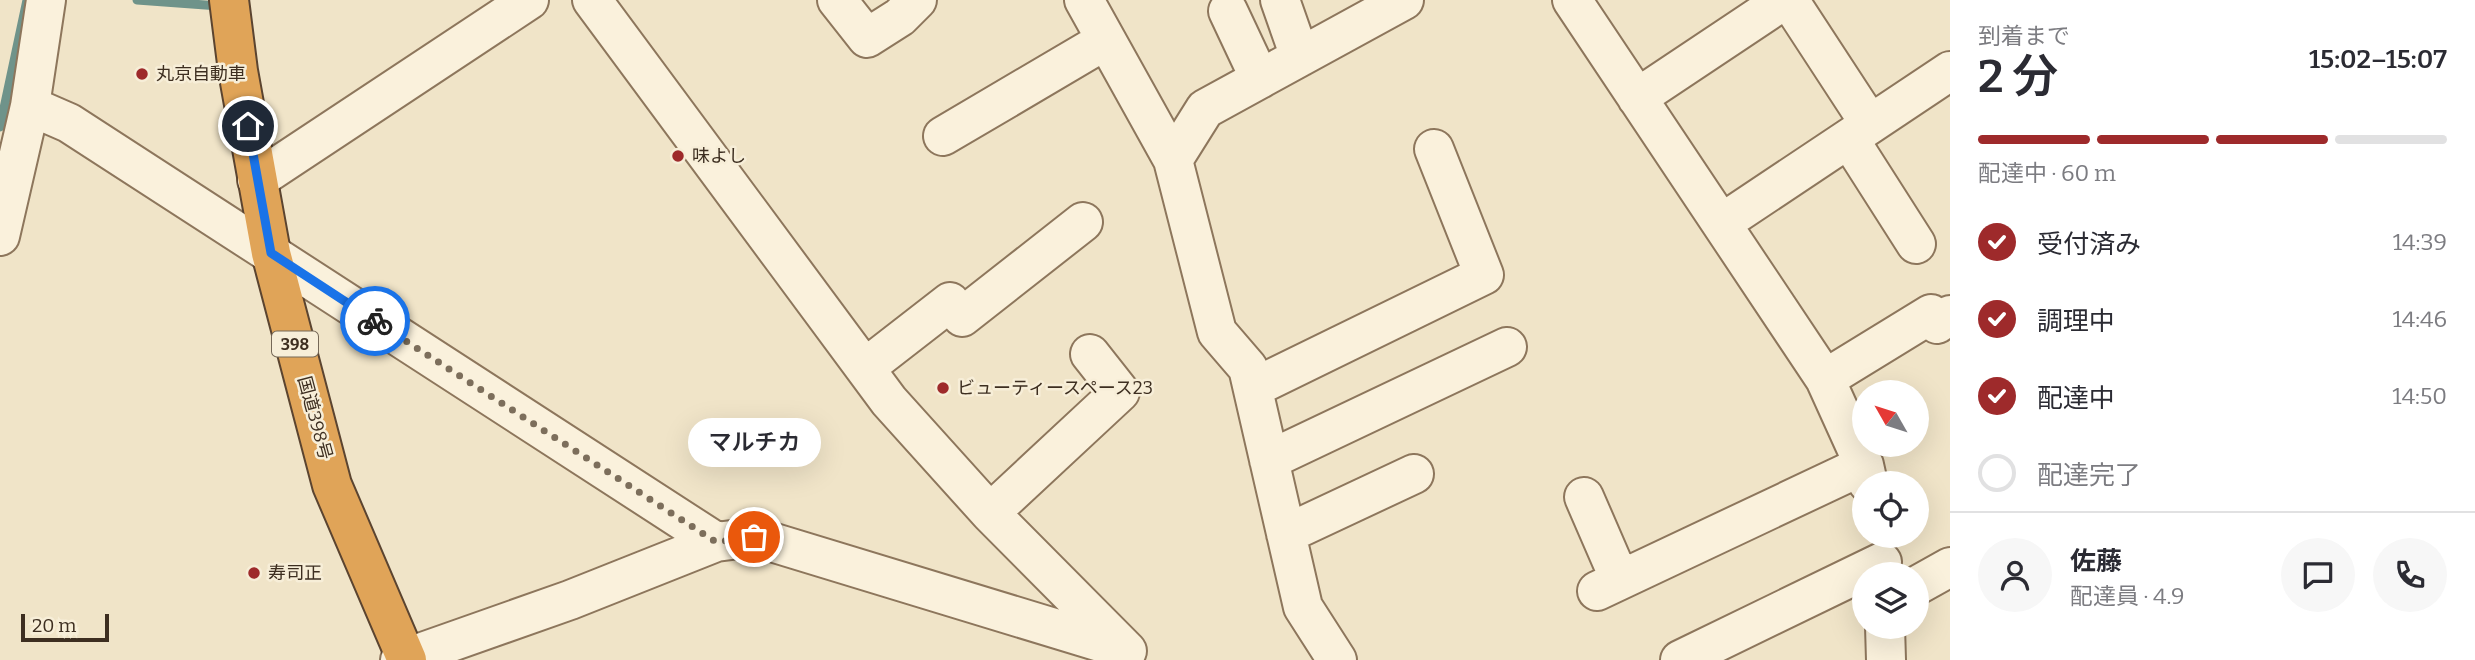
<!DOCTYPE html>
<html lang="ja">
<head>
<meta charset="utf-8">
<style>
	:root { --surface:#fff; --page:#f7f7f7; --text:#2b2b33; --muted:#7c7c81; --line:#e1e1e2; --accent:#9e2a2b }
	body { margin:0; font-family:Bitter,"Noto Sans JP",serif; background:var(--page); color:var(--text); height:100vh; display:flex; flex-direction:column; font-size:26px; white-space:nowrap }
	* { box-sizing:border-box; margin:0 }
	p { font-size:23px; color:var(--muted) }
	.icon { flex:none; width:38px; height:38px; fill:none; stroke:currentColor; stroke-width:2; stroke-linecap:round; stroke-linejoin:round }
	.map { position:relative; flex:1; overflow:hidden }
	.drawer { display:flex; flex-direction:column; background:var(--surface); width:525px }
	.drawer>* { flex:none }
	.needle { width:46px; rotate:309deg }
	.controls { position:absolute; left:1852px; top:380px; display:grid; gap:14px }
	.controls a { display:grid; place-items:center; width:77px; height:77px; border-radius:50%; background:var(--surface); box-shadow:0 7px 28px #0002; font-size:35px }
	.scale { position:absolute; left:21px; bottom:18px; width:88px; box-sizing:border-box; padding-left:7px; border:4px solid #3d2e20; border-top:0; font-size:19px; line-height:24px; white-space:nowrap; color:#3d2e20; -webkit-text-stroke:5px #f7eed8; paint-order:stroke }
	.pin { position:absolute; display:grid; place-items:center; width:60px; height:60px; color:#fff; margin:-30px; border:4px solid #fff; border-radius:50%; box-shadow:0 2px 7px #0007 }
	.courier { position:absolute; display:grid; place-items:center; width:70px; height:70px; margin:-35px; border:5px solid #1a73e8; border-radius:50%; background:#fff; color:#222; box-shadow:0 2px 9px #0007 }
	.bubble { position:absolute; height:49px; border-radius:24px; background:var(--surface); box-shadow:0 7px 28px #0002; font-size:23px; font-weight:600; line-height:49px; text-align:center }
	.headline em { font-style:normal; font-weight:600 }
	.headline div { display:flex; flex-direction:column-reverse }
	.headline { display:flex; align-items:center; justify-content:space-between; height:119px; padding:0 28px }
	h1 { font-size:46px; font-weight:600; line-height:52px }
	.bar { display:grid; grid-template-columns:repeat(4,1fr); gap:10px 7px; align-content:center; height:84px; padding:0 28px }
	.bar i { height:9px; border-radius:5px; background:var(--line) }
	.bar .on { background:var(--accent) }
	.bar p { grid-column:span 4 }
	.line { display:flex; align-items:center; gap:18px; padding:0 28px; border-top:2px solid var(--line) }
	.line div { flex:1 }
	.round { display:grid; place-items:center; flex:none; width:74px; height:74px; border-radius:37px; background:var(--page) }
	ol { padding:0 28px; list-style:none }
	li { display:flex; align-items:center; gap:21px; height:77px }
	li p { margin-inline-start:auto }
	li .icon { padding:7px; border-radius:50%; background:var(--accent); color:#fff; stroke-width:4 }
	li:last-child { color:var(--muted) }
	li i { width:38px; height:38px; border:4px solid var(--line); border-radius:50% }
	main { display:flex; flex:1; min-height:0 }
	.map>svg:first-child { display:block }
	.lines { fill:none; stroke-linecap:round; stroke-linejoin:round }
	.stream { stroke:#6f938a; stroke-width:9 }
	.minor-casing { stroke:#8d765c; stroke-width:42 }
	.highway-casing { stroke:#5b4430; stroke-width:42 }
	.minor { stroke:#faf1dc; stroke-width:38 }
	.highway { stroke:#e0a458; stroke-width:38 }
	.done { stroke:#7c6e5b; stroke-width:7; stroke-dasharray:0 12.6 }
	.route { stroke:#1a73e8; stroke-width:9 }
	.poi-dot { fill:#9e2a2b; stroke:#f7eed8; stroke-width:2.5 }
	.labels { text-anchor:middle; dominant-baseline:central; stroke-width:5; stroke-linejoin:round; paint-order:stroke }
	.shield { fill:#f7eed8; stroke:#756857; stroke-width:2 }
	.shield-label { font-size:16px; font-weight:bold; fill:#3d2e20 }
	.poi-label { font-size:18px; fill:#3d2e20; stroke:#f7eed8; text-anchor:start }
	.street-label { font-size:18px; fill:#3d2e20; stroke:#f7eed8 }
</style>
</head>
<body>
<main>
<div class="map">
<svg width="1950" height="660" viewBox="0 0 1950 660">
	<rect width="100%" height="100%" fill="#f0e4c8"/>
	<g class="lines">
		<path class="stream" d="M 137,0 L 219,6
			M 0,127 L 27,0"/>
		<defs>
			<path id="minor" d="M 592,0 L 889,401 L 990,513 L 1127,651
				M 837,0 L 867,38 L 900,17 L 917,0
				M 1084,0 L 1173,160 L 1217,332 L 1248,368 L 1303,607 L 1337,660
				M 1280,0 L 1300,57
				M 1572,0 L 1825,379 L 1864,465 L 1868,483
				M 1789,0 L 1870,124
				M 1228,11 L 1260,79
				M 1637,98 L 1784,0
				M 30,106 L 69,123 L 716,542
				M 943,136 L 1106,40
				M 1849,139 L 1916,244
				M 1173,160 L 1205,109 L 1404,0
				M 257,180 L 529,0
				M 1722,223 L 1950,71
				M 0,236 L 30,106 L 46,0
				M 865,368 L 950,302 L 962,317 L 1083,222
				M 1825,379 L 1931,314 L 1937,324 L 1950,315
				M 1253,388 L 1484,275 L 1434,149
				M 1269,460 L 1507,347
				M 1584,497 L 1620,580
				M 990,513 L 1120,392 L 1090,354
				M 1286,534 L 1414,474
				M 1916,586 L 1950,567
				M 1597,591 L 1864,465
				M 1885,626 L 1886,660
				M 400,660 L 570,600 L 716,542 L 755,537 L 1123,649
				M 1680,660 L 1882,562"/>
			<path id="highway" d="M 229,0 L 238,71 L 271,253 L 332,485 L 407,660"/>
		</defs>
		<use href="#minor" class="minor-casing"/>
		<use href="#highway" class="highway-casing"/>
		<use href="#minor" class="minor"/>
		<use href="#highway" class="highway"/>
	</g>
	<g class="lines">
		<path class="done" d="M 375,321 L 716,542 L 754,537"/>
		<path class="route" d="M 248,126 L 271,253 L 375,321"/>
	</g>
	<g class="poi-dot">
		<circle cx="142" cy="74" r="7"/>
		<circle cx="678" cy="156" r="7"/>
		<circle cx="943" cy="388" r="7"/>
		<circle cx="254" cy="573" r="7"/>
	</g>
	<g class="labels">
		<rect class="shield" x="272" y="331.5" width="46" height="25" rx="5"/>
		<g class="shield-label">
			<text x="295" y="344">398</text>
		</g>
		<g class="poi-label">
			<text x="156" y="74">丸京自動車</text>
			<text x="692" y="156">味よし</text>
			<text x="957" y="388">ビューティースペース23</text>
			<text x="268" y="573">寿司正</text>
		</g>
		<g class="street-label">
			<text transform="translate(315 418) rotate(75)">国道398号</text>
		</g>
	</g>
</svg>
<div class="controls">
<a><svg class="needle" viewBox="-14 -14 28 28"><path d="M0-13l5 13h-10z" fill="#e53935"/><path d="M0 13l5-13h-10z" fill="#7c7c81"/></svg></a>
<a><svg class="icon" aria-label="locate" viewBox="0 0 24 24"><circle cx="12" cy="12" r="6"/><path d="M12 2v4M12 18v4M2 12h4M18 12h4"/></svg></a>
<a><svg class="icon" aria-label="layers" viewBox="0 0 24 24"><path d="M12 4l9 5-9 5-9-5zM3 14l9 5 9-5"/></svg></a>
</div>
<div class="scale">20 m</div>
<div class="pin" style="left:754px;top:537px;background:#ea580c"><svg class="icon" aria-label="bag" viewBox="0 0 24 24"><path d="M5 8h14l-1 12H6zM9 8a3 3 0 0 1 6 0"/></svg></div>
<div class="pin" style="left:248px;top:126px;background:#1f2937"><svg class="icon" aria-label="home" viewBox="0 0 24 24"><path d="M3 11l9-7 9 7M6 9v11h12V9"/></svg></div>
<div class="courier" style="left:375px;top:321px"><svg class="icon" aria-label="bike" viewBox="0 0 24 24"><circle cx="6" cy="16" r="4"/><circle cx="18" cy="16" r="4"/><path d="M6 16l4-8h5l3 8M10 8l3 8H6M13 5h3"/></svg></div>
<div class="bubble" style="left:688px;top:418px;width:133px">マルチカ</div>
</div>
<section class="drawer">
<div class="headline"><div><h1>2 分</h1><p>到着まで</p></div><em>15:02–15:07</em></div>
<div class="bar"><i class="on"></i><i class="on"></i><i class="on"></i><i></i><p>配達中 · 60 m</p></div>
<ol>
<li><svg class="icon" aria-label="check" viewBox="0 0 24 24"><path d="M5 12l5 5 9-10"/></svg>受付済み<p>14:39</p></li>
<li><svg class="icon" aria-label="check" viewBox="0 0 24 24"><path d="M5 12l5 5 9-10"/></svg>調理中<p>14:46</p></li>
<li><svg class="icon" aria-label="check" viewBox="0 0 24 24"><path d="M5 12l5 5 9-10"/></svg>配達中<p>14:50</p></li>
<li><i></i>配達完了</li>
</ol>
<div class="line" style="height:126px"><a class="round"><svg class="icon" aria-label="person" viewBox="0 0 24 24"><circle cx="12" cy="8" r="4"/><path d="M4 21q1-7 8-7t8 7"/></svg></a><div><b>佐藤</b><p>配達員 · 4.9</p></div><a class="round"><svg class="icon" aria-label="chat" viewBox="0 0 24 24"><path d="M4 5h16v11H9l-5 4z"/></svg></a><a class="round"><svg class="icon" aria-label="phone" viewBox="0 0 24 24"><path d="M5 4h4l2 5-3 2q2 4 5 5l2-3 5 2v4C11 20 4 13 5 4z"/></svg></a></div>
</section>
</main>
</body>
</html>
